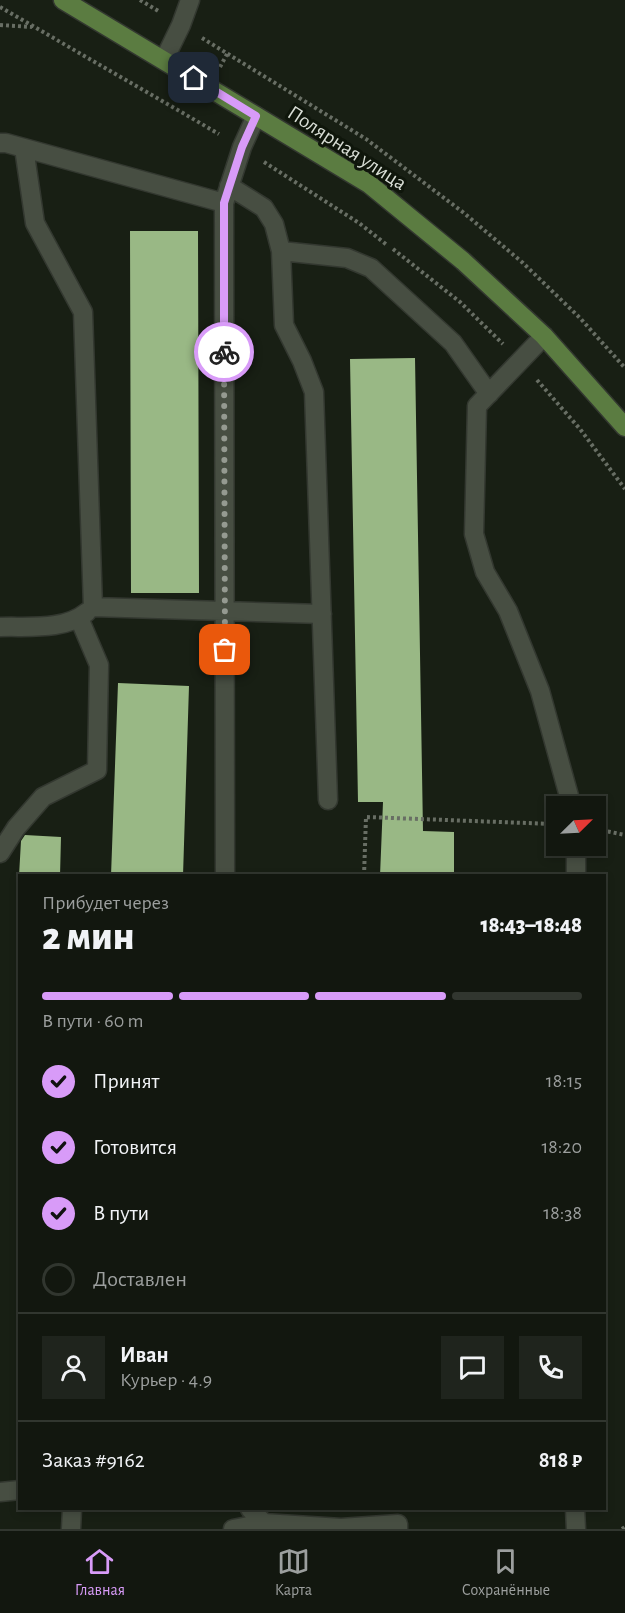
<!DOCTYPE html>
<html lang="ru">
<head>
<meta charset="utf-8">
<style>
	:root { --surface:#12170f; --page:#1f241d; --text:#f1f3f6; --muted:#9c9f9e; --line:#31362f; --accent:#d89bf8 }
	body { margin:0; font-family:"Alegreya Sans",sans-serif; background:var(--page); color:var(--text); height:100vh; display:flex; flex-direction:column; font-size:22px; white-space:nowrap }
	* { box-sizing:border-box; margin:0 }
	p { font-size:20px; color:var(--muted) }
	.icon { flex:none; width:33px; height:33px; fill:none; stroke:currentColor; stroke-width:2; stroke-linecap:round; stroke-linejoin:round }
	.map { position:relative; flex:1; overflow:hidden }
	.panel { position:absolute; left:18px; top:874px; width:588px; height:636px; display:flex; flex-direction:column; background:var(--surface); border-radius:0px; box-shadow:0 3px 9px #0003,0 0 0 2px var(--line) }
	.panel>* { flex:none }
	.needle { width:39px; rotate:66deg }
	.buttons { position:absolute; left:546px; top:796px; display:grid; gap:12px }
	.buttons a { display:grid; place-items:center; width:60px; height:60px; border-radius:0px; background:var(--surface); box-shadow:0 3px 9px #0003,0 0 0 2px var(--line); font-size:30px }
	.pin { position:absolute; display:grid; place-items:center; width:51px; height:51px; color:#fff; margin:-26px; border-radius:12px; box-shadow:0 3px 9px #0006 }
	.courier { position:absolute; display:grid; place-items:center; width:60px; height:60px; margin:-30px; border:4px solid #d89bf8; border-radius:50%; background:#fff; color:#222; box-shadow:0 2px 8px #0007 }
	.overview em { font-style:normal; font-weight:800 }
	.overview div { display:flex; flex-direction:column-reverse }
	.overview { display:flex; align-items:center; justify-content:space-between; height:102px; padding:0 24px }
	h1 { font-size:39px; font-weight:800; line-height:45px }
	.bar { display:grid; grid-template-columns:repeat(4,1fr); gap:9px 6px; align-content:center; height:72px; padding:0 24px }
	.bar i { height:8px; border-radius:4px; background:var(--line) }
	.bar .current { background:var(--accent) }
	.bar p { grid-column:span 4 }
	.line { display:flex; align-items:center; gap:15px; padding:0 24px; border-top:2px solid var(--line) }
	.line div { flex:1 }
	.round { display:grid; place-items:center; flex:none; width:63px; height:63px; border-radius:0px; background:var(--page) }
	ol { padding:0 24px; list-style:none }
	li { display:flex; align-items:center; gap:18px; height:66px }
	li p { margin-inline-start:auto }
	li .icon { padding:6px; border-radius:50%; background:var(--accent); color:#111; stroke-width:4 }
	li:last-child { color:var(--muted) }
	li i { width:33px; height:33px; border:3px solid var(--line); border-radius:50% }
	.dock { display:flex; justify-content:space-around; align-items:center; height:84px; border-top:2px solid var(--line); background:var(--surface); font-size:16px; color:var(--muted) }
	.dock a { display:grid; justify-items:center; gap:3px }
	.dock .current { color:var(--accent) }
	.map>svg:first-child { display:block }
	.building { fill:#99b885 }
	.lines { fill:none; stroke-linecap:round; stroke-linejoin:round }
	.minor-casing { stroke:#333830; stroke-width:21 }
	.major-casing { stroke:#333830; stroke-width:21 }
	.path { stroke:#686e64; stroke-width:4; stroke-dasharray:3 3; stroke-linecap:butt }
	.minor { stroke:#474e42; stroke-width:18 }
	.major { stroke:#5b7c41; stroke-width:18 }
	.done { stroke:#959a91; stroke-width:6; stroke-dasharray:0 10.8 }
	.route { stroke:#d89bf8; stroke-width:8 }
	.labels { text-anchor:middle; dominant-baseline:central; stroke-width:6; stroke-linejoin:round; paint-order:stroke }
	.street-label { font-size:21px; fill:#d8ddd5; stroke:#0f160b }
</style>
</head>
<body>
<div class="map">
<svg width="625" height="1529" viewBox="0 0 625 1529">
	<rect width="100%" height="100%" fill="#181f14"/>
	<path class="building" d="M 130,231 L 198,231 L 199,593 L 131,593 Z
		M 415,358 L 423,831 L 454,832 L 454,876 L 380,876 L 383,802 L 358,802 L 350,359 Z
		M 118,683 L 189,686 L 183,876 L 111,876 Z
		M 25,835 L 61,837 L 60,876 L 19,876 L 21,841 Z"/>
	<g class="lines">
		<defs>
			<path id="minor" d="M 164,60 L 181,25 L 190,0
				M 0,143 L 6,143 L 224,203
				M 24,148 L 35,223 L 83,312 L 93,607 L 322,614
				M 229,186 L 264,208 L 274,224 L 281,251 L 284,325 L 302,361 L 314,392 L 328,800
				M 281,251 L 347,258 L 371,268 L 453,343 L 489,394
				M 544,336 L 477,406 L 474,534 L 485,572 L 508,611 L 540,691 L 572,807
				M 0,627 C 28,626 64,631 87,612
				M 0,853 L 16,828 L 43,797 L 97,770 L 99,665 L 79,618
				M 225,876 L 224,203 L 242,147 L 256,116
				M 576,876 L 576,846
				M 0,1492 L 20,1490
				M 250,1509 L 264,1523 L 341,1528 L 398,1524 L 398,1529
				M 575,1509 L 576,1529
				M 71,1529 L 72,1509
				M 233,1529 L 264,1523"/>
			<path id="major" d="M 63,0 L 369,184 L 463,261 L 544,336 L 625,427"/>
		</defs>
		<use href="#minor" class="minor-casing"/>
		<use href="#major" class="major-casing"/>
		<path class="path" d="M 140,0 L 160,12
			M 0,7 L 219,134
			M 0,25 L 32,27
			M 202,38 L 366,139 L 464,213 L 523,263 L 580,318 L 625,368
			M 220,67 L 227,54
			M 264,162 L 359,223 L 387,245
			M 393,249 L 460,302 L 503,344
			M 537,380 L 580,429 L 625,489
			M 596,829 L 625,835
			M 364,876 L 366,817 L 553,824
			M 622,1529 L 625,1527"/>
		<use href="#minor" class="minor"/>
		<use href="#major" class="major"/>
	</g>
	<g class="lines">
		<path class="done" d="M 224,352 L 225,650"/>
		<path class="route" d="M 194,78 L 256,116 L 242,147 L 224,203 L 224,352"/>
	</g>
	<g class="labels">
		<g class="street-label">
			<text transform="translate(347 148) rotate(33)">Полярная улица</text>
		</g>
	</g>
</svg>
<div class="buttons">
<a><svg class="needle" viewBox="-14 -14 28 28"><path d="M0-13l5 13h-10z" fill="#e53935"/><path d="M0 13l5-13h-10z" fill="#9c9f9e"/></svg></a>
</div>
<div class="pin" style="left:225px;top:650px;background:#ea580c"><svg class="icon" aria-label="bag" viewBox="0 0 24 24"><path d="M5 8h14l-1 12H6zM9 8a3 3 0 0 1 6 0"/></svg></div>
<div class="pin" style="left:194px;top:78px;background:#1f2937"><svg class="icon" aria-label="home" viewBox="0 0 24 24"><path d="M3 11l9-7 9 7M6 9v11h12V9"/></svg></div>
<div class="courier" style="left:224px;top:352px"><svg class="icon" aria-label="bike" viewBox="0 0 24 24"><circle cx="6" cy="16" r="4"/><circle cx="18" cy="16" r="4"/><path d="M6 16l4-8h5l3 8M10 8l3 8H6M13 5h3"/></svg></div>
<section class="panel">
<div class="overview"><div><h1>2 мин</h1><p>Прибудет через</p></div><em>18:43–18:48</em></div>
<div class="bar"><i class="current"></i><i class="current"></i><i class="current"></i><i></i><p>В пути · 60 m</p></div>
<ol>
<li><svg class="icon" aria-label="check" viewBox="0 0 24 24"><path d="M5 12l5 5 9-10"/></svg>Принят<p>18:15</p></li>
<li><svg class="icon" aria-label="check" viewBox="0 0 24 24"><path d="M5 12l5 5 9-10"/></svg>Готовится<p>18:20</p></li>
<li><svg class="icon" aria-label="check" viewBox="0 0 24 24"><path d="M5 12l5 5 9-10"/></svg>В пути<p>18:38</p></li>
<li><i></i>Доставлен</li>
</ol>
<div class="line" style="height:108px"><a class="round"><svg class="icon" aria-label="person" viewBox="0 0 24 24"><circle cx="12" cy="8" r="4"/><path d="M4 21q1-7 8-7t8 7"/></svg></a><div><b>Иван</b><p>Курьер · 4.9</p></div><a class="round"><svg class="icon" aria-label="chat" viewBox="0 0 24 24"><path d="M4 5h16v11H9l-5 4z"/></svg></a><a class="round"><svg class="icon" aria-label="phone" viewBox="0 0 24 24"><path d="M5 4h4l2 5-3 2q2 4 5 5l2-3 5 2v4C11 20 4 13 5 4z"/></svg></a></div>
<div class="line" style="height:78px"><div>Заказ #9162</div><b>818 ₽</b></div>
</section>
</div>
<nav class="dock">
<a class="current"><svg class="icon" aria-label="home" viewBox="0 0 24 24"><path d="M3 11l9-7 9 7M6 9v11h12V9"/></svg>Главная</a>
<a><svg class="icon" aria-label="map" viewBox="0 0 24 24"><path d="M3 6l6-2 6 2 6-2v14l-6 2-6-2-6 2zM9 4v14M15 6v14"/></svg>Карта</a>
<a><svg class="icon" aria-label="saved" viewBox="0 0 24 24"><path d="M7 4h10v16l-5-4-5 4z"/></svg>Сохранённые</a>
</nav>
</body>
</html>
